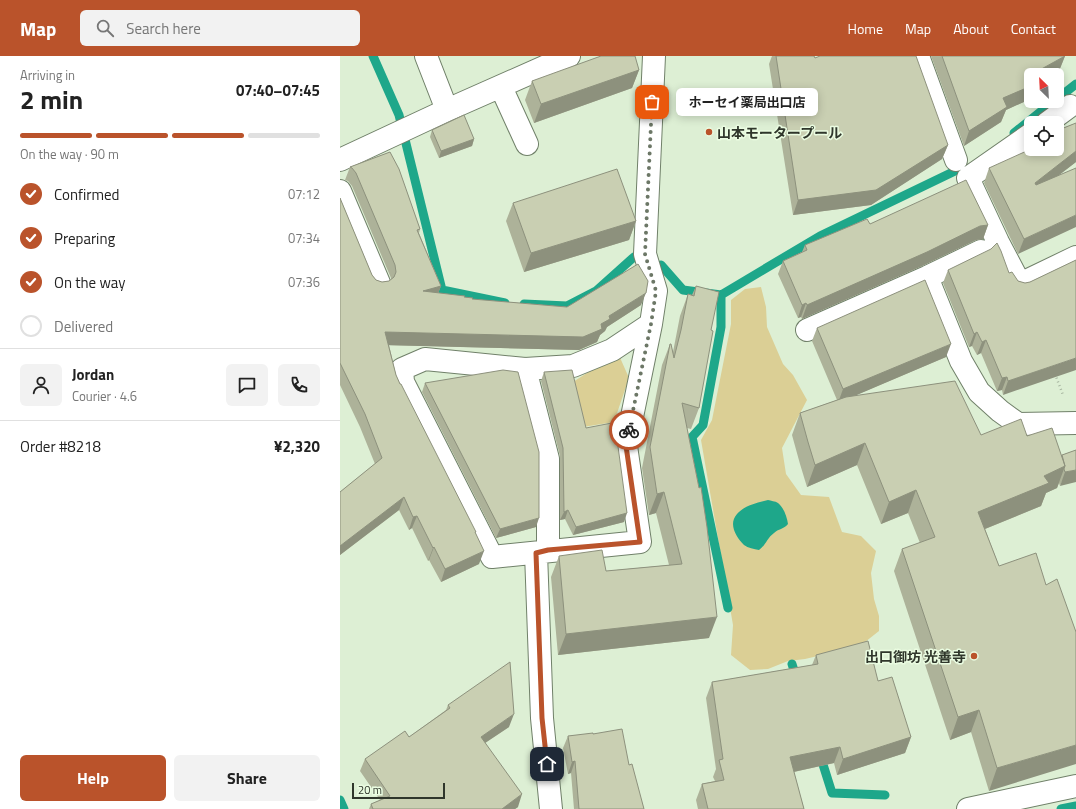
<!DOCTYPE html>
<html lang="en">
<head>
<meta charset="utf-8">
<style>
	:root { --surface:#fff; --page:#f2f2f2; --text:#222; --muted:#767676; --line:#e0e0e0; --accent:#ba532b }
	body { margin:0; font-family:"Titillium Web","Noto Sans JP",sans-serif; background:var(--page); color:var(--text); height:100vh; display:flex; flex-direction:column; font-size:15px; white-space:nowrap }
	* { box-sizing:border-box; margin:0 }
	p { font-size:13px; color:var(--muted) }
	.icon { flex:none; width:22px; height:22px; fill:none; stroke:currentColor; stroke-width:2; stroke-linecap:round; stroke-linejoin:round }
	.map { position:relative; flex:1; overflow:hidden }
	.panel { display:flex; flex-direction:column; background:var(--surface); width:340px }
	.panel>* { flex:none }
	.needle { width:26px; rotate:336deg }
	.tools { position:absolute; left:684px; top:12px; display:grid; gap:8px }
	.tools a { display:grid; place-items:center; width:40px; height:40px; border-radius:6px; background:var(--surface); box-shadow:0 2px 10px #0003; font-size:20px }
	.scale { position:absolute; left:12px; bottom:10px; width:93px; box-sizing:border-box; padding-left:4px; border:2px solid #2f362b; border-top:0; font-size:11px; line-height:14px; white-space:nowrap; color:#2f362b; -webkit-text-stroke:3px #eafce1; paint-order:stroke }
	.pin { position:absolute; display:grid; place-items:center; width:34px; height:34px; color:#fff; margin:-17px; border-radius:8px; box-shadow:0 2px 6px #0006 }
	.courier { position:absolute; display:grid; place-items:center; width:40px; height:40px; margin:-20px; border:3px solid #ba532b; border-radius:50%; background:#fff; color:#222; box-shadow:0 1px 5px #0007 }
	.bubble { position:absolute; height:28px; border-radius:6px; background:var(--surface); box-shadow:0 2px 10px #0003; font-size:13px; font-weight:700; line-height:28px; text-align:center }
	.summary em { font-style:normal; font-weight:700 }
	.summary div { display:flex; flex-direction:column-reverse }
	.summary { display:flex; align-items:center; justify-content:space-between; height:68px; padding:0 20px }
	h1 { font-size:26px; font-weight:700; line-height:30px }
	.bar { display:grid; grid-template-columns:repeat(4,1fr); gap:6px 4px; align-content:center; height:48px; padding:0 20px }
	.bar i { height:5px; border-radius:3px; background:var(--line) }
	.bar .on { background:var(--accent) }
	.bar p { grid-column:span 4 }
	.line { display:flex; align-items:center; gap:10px; padding:0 20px; border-top:1px solid var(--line) }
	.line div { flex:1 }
	.round { display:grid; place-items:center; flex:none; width:42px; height:42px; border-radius:6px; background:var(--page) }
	ol { padding:0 20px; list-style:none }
	li { display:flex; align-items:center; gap:12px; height:44px }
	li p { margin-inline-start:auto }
	li .icon { padding:4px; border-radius:50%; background:var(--accent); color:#fff; stroke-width:4 }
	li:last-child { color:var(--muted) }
	li i { width:22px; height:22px; border:2px solid var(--line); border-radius:50% }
	.primary-button { display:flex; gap:8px; margin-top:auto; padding:8px 20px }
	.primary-button a { flex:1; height:46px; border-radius:6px; background:var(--accent); color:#fff; font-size:16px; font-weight:700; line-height:46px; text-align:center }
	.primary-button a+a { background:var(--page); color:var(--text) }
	header { display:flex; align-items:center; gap:24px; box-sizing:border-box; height:56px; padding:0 20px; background:var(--accent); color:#fff }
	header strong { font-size:19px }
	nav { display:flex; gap:22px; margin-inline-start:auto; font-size:14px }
	.search { width:280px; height:36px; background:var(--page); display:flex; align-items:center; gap:10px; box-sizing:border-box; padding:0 14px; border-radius:6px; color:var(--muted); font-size:15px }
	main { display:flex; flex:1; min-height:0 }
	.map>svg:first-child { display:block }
	.green { fill:#dbcf95 }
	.water { fill:#1ea78a }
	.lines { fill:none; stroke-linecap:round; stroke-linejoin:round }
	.stream { stroke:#1ea78a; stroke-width:9 }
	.minor-casing { stroke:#708069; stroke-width:24 }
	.path { stroke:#a5b39e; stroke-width:2.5; stroke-dasharray:1 3; stroke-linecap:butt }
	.minor { stroke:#fff; stroke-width:22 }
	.wall { fill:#adb299 }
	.shaded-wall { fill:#8d917d }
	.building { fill:#c9cfb2; stroke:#8d917d }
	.done { stroke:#6c7766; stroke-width:4; stroke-dasharray:0 7.2 }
	.route { stroke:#ba532b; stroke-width:5 }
	.poi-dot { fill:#ba532b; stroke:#eafce1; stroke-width:1.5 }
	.labels { text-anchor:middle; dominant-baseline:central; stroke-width:3; stroke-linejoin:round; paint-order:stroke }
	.poi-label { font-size:14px; font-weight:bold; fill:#2f362b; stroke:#eafce1; text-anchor:start }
</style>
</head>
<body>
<header>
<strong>Map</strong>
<div class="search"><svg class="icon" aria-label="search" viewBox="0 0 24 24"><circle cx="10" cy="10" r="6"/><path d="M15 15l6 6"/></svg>Search here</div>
<nav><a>Home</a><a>Map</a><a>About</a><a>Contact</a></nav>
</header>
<main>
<section class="panel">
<div class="summary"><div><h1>2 min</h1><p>Arriving in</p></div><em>07:40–07:45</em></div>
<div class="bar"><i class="on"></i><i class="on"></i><i class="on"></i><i></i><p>On the way · 90 m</p></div>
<ol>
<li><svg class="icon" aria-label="check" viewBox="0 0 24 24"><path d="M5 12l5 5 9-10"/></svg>Confirmed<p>07:12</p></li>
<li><svg class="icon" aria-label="check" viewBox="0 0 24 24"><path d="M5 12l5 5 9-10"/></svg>Preparing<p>07:34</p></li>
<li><svg class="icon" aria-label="check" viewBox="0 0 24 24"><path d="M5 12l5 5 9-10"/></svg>On the way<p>07:36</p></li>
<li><i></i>Delivered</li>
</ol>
<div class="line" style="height:72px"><a class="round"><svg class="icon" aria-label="person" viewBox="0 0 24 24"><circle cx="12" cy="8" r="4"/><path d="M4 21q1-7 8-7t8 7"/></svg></a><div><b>Jordan</b><p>Courier · 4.6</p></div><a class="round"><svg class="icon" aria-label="chat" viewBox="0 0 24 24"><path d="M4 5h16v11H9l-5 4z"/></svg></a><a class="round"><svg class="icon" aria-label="phone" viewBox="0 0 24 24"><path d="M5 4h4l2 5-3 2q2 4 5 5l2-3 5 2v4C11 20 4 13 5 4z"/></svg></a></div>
<div class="line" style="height:52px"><div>Order #8218</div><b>¥2,320</b></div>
<div class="primary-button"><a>Help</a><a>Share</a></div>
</section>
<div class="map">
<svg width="736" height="753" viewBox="0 0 736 753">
	<rect width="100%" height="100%" fill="#ddefd4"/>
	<path class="green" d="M 421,231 L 426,251 L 427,271 L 443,308 L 453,319 L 467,344 L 442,392 L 446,418 L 461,439 L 489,441 L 502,476 L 521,480 L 536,495 L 531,517 L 534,543 L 539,560 L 539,575 L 520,590 L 465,603 L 448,605 L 428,613 L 410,614 L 391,599 L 393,569 L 361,384 L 372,364 L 391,268 L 391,244 L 405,233 Z
		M 278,297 L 289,322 L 274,366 L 243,371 L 233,326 Z"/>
	<path class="water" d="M 428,444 C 431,445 435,445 438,447 C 444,452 447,461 448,468 C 444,473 438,473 434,477 C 427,482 426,489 419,494 C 414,493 408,492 404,489 C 396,481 388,468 397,458 C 405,449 417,447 428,444 Z"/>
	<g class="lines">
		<path class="stream" d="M 33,0 L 59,59 L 102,234 L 165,247
			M 717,43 L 736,28
			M 674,77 L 714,45
			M 321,209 L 343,234 L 381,239 L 381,271 L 363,369 L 352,381 L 388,552
			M 381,239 L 480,180 L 615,115
			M 184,248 L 227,250 L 256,235 L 294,201
			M 452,608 L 457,624
			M 480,699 L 492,737 L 545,739
			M 0,744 L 4,753
			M 721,753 L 736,750"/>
		<defs>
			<path id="minor" d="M 86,0 L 107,54
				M 578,0 L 616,104
				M 161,31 L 187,88
				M 707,67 L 730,50
				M 691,78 L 628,122 L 658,186 L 680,228 L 736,201
				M 0,104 L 107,54 L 229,0
				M 0,135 L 39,227
				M 587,221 L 621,305 L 639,336 L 660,355 L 678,368 L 736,367
				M 311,268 L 272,294 L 233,310 L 185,313 L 85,303 L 62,313 L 63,326 L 152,501 L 300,486 L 286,390 L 311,268 L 316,235 L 305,198 L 314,0
				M 467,274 L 587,221 L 641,195
				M 185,313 L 208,403 L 208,494
				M 196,497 L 202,662 L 211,753
				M 628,753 L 736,730"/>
		</defs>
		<use href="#minor" class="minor-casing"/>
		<path class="path" d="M 715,318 L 723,339"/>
		<use href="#minor" class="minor"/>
	</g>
	<path class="wall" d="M 432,0 L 474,0 L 475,2 L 608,89 L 602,103 L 531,149 L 453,159 L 429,8 Z
		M 591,0 L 725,0 L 719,15 L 712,19 L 691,19 L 691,33 L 686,45 L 666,54 L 661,66 L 624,90 Z
		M 299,14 L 292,32 L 194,67 L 185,44 L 192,25 Z
		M 736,67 L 736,106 L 718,120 L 678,198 L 644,127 L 649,112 L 717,93 L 719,77 L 721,73 Z
		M 92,74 L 134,83 L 132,90 L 99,102 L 90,81 Z
		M 50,96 L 80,173 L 79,177 L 101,230 L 98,237 L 132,243 L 227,251 L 301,249 L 267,271 L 265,275 L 260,279 L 257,286 L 239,294 L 49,289 L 56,319 L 60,328 L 136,478 L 139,508 L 101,526 L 89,504 L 88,505 L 72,472 L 69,474 L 59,454 L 0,499 L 0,436 L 35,408 L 20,371 L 0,329 L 0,142 L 32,219 L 36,224 L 42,226 L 49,225 L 51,224 L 51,222 L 12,130 L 8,125 L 5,124 L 10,111 Z
		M 173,147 L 296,165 L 289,184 L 184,216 L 166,165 Z
		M 530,168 L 648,169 L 643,183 L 636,184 L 582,210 L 462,263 L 461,261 L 458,262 L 438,218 L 443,205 L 462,196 L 465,189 Z
		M 736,204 L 663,339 L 662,334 L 657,335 L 641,297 L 637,299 L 632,290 L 629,291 L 603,227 L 608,214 L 669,217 L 678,225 L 685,227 L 690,226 Z
		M 356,230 L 371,274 L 359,352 L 351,373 L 347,372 L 359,432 L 369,582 L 218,599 L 211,521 L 219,500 L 266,515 L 329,509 L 316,457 L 309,459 L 302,412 L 322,309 L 330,288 L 333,296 L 340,260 L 348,238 L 352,239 Z
		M 477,272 L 606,301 L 516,339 L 641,379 L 687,380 L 722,399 L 736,394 L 720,430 L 719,427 L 717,432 L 706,437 L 701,450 L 645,473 L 659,510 L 706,529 L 736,576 L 649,735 L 631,676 L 610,684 L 554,515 L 562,493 L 580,487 L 568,457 L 541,468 L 517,409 L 467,431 L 460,408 L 452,379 L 460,357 L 497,344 L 472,285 Z
		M 204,316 L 246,372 L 277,383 L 284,466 L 233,479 L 225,463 L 220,464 L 220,400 L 201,325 Z
		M 85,327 L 196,471 L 156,482 L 82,336 Z
		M 476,599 L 538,625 L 571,681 L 565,697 L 497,719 L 494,707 L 454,716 L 464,753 L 358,753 L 356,744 L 362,728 L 375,725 L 373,721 L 376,713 L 366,642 L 372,626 L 472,609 Z
		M 108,649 L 169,671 L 145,687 L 178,751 L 175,753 L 29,753 L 31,748 L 40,744 L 20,715 L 25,703 L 69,681 L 106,654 Z
		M 253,678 L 289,709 L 304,753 L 234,753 L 231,717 L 228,718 L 223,692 L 228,680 Z"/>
	<path class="shaded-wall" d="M 725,0 L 719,15 L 712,19 L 694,19 L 696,16 Z
		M 299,14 L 292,32 L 194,67 L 201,48 Z
		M 691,21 L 691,32 L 686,45 L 666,54 L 661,66 L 624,90 L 629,75 L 663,42 L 688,22 Z
		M 134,83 L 132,90 L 99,102 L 101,95 Z
		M 608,89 L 602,103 L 531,149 L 453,159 L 458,144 Z
		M 736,95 L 736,106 L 689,142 L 695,127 Z
		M 736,159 L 736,171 L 678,198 L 684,183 Z
		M 296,165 L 289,184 L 184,216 L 191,197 Z
		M 648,169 L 643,183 L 636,184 L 582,210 L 462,263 L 467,249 L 640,170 Z
		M 101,230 L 96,243 L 83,235 Z
		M 306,237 L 301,249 L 267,271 L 265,275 L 260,279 L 257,286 L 239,294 L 40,289 L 45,276 L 261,268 L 269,260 Z
		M 466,247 L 461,261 L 458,262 L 462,249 Z
		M 637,276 L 632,290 L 629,291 L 634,278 Z
		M 646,284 L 641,297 L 637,299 L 642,286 Z
		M 611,288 L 606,301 L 498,347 L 503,333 Z
		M 736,302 L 736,314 L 663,339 L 668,325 Z
		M 667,321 L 662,334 L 657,335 L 662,322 Z
		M 525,387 L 517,409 L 467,431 L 475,409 Z
		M 725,410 L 717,432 L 706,437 L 701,450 L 630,479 L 638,456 L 704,420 Z
		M 736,414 L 736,426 L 720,430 L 725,416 Z
		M 576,434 L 568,457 L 541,468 L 549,446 Z
		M 324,436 L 316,457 L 309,459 L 317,438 Z
		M 64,441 L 59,454 L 0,499 L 0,490 Z
		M 228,454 L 225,463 L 220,464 L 224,456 Z
		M 287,457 L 284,466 L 233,479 L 236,471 Z
		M 77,460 L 72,472 L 69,474 L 73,461 Z
		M 199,462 L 196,471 L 156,482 L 160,473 Z
		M 94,491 L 89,504 L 88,505 L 93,492 Z
		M 144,495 L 139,508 L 101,526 L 105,513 Z
		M 377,561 L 369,582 L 218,599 L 226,578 Z
		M 639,654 L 631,676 L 610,684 L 618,661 Z
		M 174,658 L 169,671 L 136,693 L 141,681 Z
		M 571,681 L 565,697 L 497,719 L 503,703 Z
		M 736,689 L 736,708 L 649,735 L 657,712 Z
		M 500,691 L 494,707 L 444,718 L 450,701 Z
		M 235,705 L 231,717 L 228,718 L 232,706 Z
		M 182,738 L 178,751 L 175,753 L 162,753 Z"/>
	<path class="building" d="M 261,0 L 295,0 L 299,14 L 201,48 L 192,25 Z
		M 436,0 L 474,0 L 475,2 L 480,0 L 576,0 L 608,89 L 536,134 L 458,144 Z
		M 602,0 L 725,0 L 696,16 L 696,18 L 694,19 L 691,19 L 691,21 L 688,22 L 691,30 L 663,42 L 667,51 L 629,75 Z
		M 124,59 L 134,83 L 101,95 L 92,74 Z
		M 736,67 L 736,95 L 695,127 L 696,129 L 736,112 L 736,159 L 684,183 L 649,112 L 691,93 L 717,93 L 717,78 L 722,76 L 721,73 Z
		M 50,96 L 59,113 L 80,173 L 77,174 L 101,230 L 83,235 L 125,240 L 124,241 L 133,242 L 132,243 L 227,251 L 298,208 L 308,225 L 306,237 L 269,260 L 270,263 L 261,268 L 262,273 L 243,281 L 45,276 L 56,319 L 60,328 L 61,328 L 136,476 L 135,476 L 144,495 L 105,513 L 94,491 L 93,492 L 77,460 L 73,461 L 64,441 L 0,490 L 0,436 L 42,402 L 25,358 L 0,307 L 0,142 L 32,219 L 36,224 L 42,226 L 49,225 L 54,221 L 56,216 L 55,209 L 16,117 L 12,112 L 10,111 Z
		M 277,113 L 296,165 L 191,197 L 173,147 Z
		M 626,124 L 648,169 L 640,170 L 587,196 L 467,249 L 466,247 L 462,249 L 443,205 L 467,194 L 465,189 L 527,163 L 530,168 Z
		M 657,187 L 661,195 L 669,217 L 672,216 L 678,225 L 685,227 L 690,226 L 736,204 L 736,302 L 668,325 L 667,321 L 662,322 L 646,284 L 642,286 L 637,276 L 634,278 L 608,214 L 651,193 Z
		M 585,224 L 611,288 L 503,333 L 477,272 Z
		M 356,230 L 379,236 L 371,274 L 373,275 L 359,352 L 342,347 L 359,432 L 361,431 L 367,471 L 377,561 L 226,578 L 219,500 L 262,494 L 266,515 L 342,508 L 324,436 L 317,438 L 310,391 L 330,288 L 331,288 L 334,302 L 341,274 L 348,238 L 354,240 Z
		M 163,314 L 178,316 L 199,396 L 199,462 L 160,473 L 85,327 Z
		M 232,314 L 246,372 L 277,366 L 279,370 L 277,383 L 287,457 L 236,471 L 228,454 L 224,456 L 223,392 L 204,316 Z
		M 615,325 L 641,379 L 681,363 L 687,380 L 712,372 L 725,410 L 704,420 L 709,427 L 638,456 L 659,510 L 696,497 L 706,529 L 717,523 L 736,576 L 736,689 L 657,712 L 639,654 L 618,661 L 562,493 L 595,481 L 576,434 L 549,446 L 525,387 L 475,409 L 468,386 L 460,357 L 506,341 Z
		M 736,394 L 736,414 L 725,416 L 724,413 L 725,410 L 722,399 Z
		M 528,585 L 538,625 L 552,621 L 571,681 L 503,703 L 500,691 L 450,701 L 464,753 L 368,753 L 362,728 L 384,724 L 379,704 L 383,703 L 372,626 L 478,608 L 476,599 Z
		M 170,606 L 174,658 L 141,681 L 182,738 L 162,753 L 33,753 L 31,748 L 50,740 L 25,703 L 65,675 L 69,681 L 110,652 L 108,649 Z
		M 282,673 L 289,709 L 292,708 L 304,753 L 239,753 L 235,705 L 232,706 L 228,680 L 253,677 L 253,678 Z"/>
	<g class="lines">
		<path class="done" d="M 289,374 L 311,268 L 316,235 L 305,198 L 312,46"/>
		<path class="route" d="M 207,708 L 202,662 L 196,497 L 208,494 L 300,486 L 286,390 L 289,374"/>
	</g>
	<g class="poi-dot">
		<circle cx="369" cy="76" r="4"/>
		<circle cx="634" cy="600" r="4"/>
	</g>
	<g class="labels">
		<g class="poi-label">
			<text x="377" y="76">山本モータープール</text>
			<text x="626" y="600" text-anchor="end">出口御坊 光善寺</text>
		</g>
	</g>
</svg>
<div class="tools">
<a><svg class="needle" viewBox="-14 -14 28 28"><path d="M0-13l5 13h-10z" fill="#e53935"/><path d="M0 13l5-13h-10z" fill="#767676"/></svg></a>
<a><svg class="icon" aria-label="locate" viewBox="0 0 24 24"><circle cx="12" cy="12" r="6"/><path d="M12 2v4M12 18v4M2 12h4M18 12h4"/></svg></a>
</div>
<div class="scale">20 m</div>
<div class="pin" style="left:312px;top:46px;background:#ea580c"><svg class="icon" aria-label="bag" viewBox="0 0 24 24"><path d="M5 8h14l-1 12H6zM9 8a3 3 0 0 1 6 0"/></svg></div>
<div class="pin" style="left:207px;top:708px;background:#1f2937"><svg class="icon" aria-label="home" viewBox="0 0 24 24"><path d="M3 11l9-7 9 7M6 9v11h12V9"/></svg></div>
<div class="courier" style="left:289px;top:374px"><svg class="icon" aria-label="bike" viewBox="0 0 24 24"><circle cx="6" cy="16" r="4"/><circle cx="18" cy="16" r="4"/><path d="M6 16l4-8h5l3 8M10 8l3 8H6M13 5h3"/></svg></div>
<div class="bubble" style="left:336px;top:32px;width:142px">ホーセイ薬局出口店</div>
</div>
</main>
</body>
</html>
